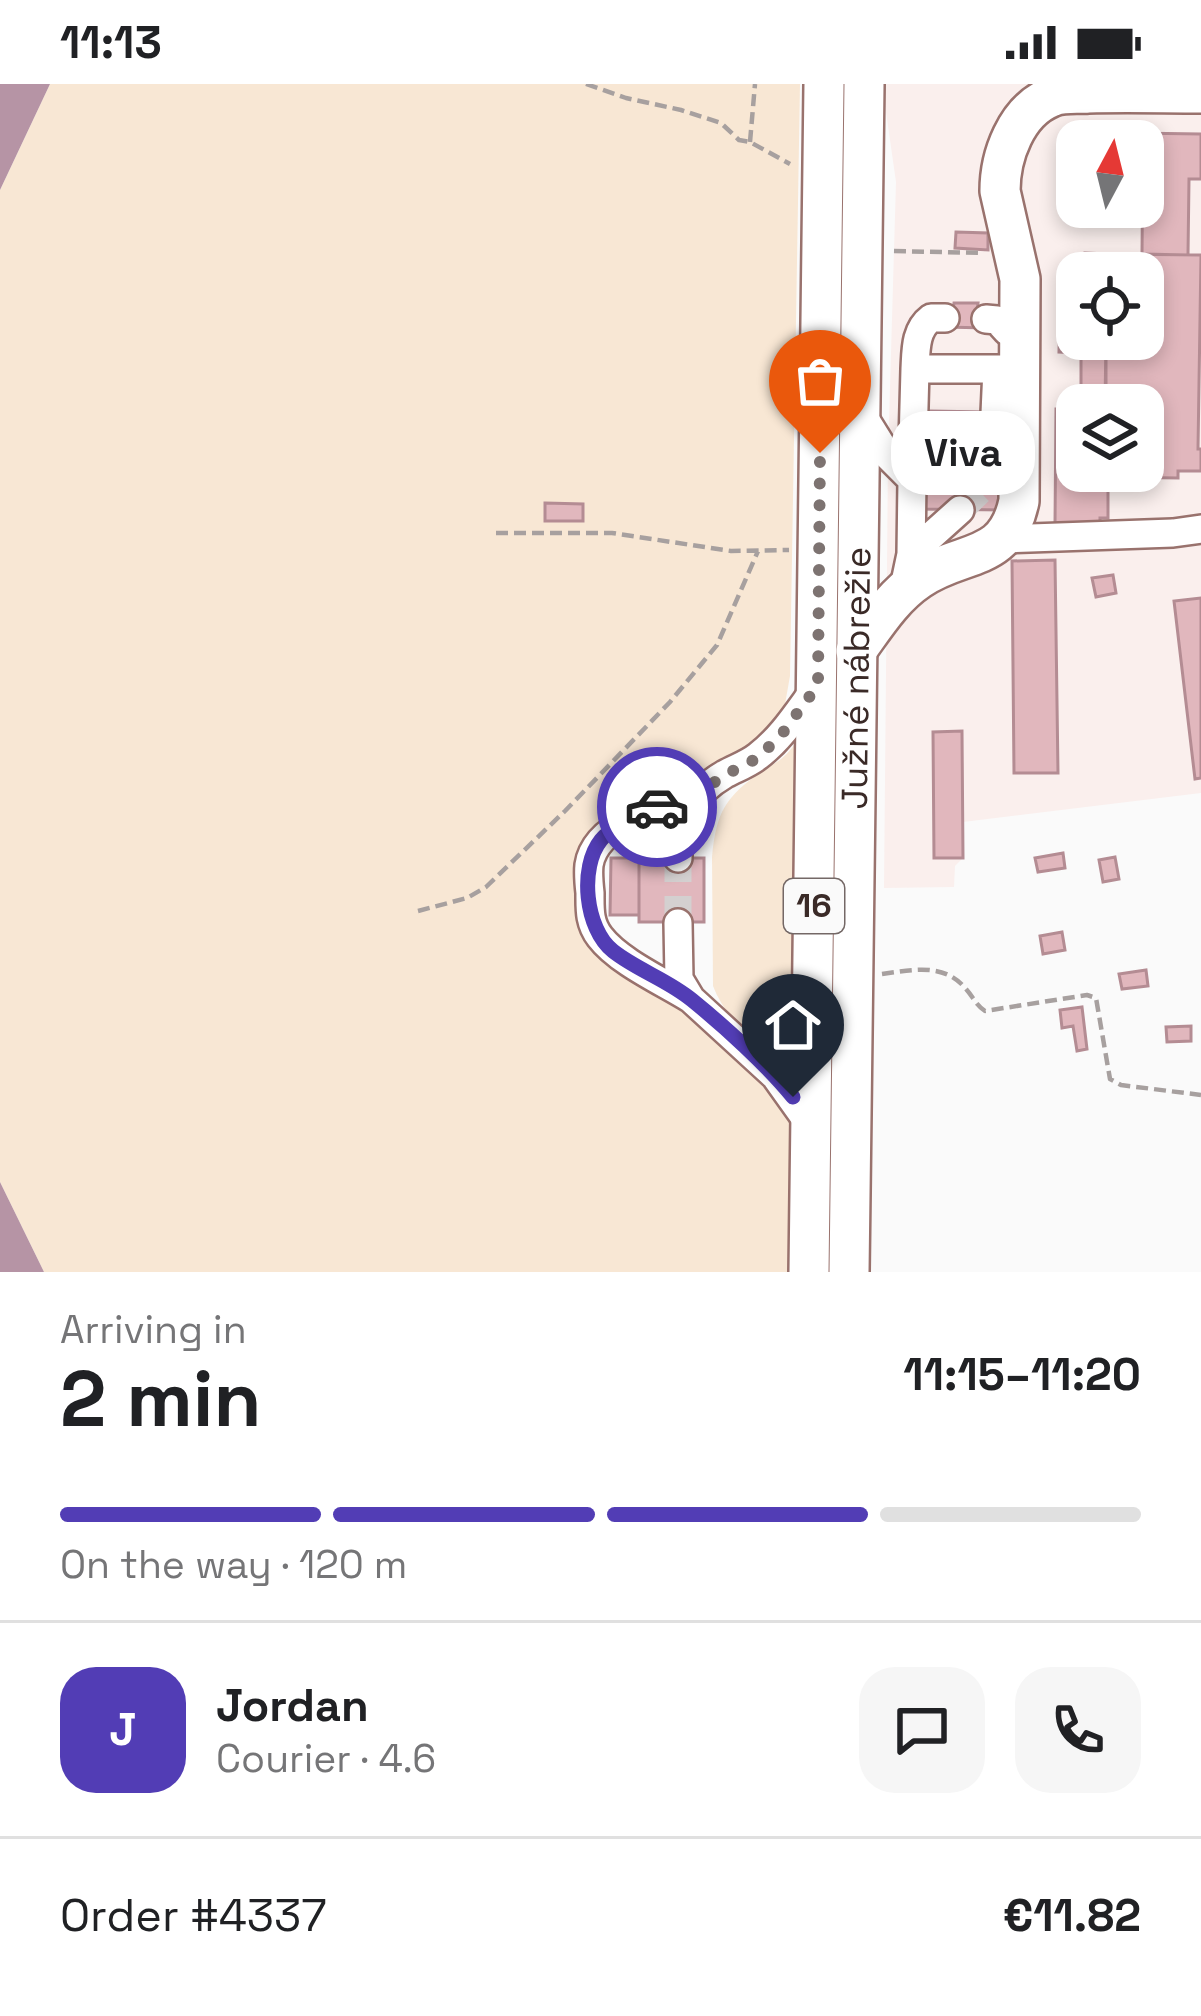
<!DOCTYPE html>
<html lang="en">
<head>
<meta charset="utf-8">
<style>
	:root { --surface:#fff; --page:#f6f6f6; --text:#202124; --muted:#757577; --line:#e0e0e0; --accent:#523db5 }
	body { margin:0; font-family:"Space Grotesk",sans-serif; background:var(--page); color:var(--text); height:100vh; display:flex; flex-direction:column; font-size:45px; white-space:nowrap }
	* { box-sizing:border-box; margin:0 }
	p { font-size:39px; color:var(--muted) }
	.icon { flex:none; width:66px; height:66px; fill:none; stroke:currentColor; stroke-width:2; stroke-linecap:round; stroke-linejoin:round }
	.map { position:relative; height:1188px; overflow:hidden }
	.panel { display:flex; flex-direction:column; background:var(--surface); flex:1 }
	.panel>* { flex:none }
	.needle { width:78px; rotate:7deg }
	.fabs { position:absolute; left:1056px; top:36px; display:grid; gap:24px }
	.fabs a { display:grid; place-items:center; width:108px; height:108px; border-radius:24px; background:var(--surface); box-shadow:0 6px 18px #0003; font-size:60px }
	.pin { position:absolute; display:grid; place-items:center; width:102px; height:102px; color:#fff; margin:-123px -51px; border-radius:50% 50% 50% 0; rotate:-45deg; box-shadow:0 0 12px #0007 }
	.pin .icon { rotate:45deg }
	.courier { position:absolute; display:grid; place-items:center; width:120px; height:120px; margin:-60px; border:9px solid #523db5; border-radius:50%; background:#fff; color:#222; box-shadow:0 3px 15px #0007 }
	.bubble { position:absolute; height:84px; border-radius:36px; background:var(--surface); box-shadow:0 6px 18px #0003; font-size:39px; font-weight:800; line-height:84px; text-align:center }
	.overview em { font-style:normal; font-weight:800 }
	.overview div { display:flex; flex-direction:column-reverse }
	.overview { display:flex; align-items:center; justify-content:space-between; height:204px; padding:0 60px }
	h1 { font-size:78px; font-weight:800; line-height:90px }
	.bar { display:grid; grid-template-columns:repeat(4,1fr); gap:18px 12px; align-content:center; height:144px; padding:0 60px }
	.bar i { height:15px; border-radius:9px; background:var(--line) }
	.bar .current { background:var(--accent) }
	.bar p { grid-column:span 4 }
	.line { display:flex; align-items:center; gap:30px; padding:0 60px; border-top:3px solid var(--line) }
	.line div { flex:1 }
	.round { display:grid; place-items:center; flex:none; width:126px; height:126px; border-radius:36px; background:var(--page) }
	.status { display:flex; justify-content:space-between; align-items:center; height:84px; padding:0 60px; background:var(--surface); direction:ltr }
	.status svg { height:33px; fill:currentColor }
	.map>svg:first-child { display:block }
	.built { fill:#faefed; fill-rule:evenodd }
	.green { fill:#f8e7d4 }
	.water { fill:#b694a5 }
	.building { fill:#e1b7bd; stroke:#b48c93; stroke-width:3 }
	.lines { fill:none; stroke-linecap:round; stroke-linejoin:round }
	.minor-tunnel { stroke:#d4d0d0; stroke-width:27; stroke-dasharray:27 14; stroke-linecap:butt }
	.minor-casing { stroke:#99726d; stroke-width:32 }
	.highway-casing { stroke:#99726d; stroke-width:44 }
	.path { stroke:#a7a09f; stroke-width:4.5; stroke-dasharray:12 6; stroke-linecap:butt }
	.minor { stroke:#fff; stroke-width:27 }
	.highway { stroke:#fff; stroke-width:39 }
	.done { stroke:#7d7371; stroke-width:12; stroke-dasharray:0 21.6 }
	.route { stroke:#523db5; stroke-width:15 }
	.labels { text-anchor:middle; dominant-baseline:central; stroke-width:9; stroke-linejoin:round; paint-order:stroke }
	.shield { fill:#fafafa; stroke:#746866; stroke-width:3 }
	.shield-label { font-size:33px; font-weight:bold; fill:#3a2a27 }
	.street-label { font-size:36px; fill:#3a2a27; stroke:#fafafa }
</style>
</head>
<body>
<div class="status"><b>11:13</b><svg viewBox="0 0 49 12"><path d="M0 12V9h3v3zM5 12V6h3v6zM10 12V3h3v9zM15 12V0h3v12zM26 1h20v11H26zM47 4h2v5h-2z"/></svg></div>
<div class="map">
<svg width="1201" height="1188" viewBox="0 0 1201 1188">
	<rect width="100%" height="100%" fill="#fafafa"/>
	<path class="built" d="M 882,0 L 1201,0 L 1201,709 L 963,738 L 963,774 L 955,782 L 954,803 L 884,804 L 888,372 L 896,98 ZM 1077,57 L 1143,57 L 1143,123 L 1077,123 ZM 1077,189 L 1143,189 L 1143,255 L 1077,255 ZM 1077,321 L 1143,321 L 1143,387 L 1077,387 Z"/>
	<path class="green" d="M 50,0 L 800,0 L 790,592 L 779,654 L 611,747 L 590,834 L 793,1013 L 788,1188 L 44,1188 L 0,1098 L 0,106 Z
		M 794,661 L 799,665 L 798,993 L 790,996 C 764,966 727,939 713,902 L 712,774 C 716,727 726,712 764,686 C 776,679 786,673 794,661 Z"/>
	<path class="water" d="M 0,0 L 50,0 L 0,106 Z
		M 0,1098 L 44,1188 L 0,1188 Z"/>
	<path class="building" d="M 1133,49 L 1201,50 L 1201,95 L 1189,95 L 1188,171 L 1142,170 L 1143,57 L 1136,57 L 1136,50 Z
		M 956,148 L 988,149 L 988,166 L 955,164 Z
		M 1085,169 L 1107,170 L 1107,189 L 1085,189 Z
		M 1107,170 L 1201,171 L 1198,365 L 1201,365 L 1201,387 L 1178,387 L 1178,394 L 1108,393 L 1108,434 L 1100,434 L 1100,440 L 1055,440 L 1056,325 L 1077,325 L 1077,387 L 1143,387 L 1143,321 L 1105,321 L 1106,255 L 1143,255 L 1143,189 L 1107,189 Z
		M 1060,209 L 1077,209 L 1077,255 L 1106,255 L 1106,304 L 1081,303 L 1081,269 L 1059,268 Z
		M 954,219 L 978,219 L 977,227 L 986,244 L 945,243 L 953,226 Z
		M 930,327 L 984,328 L 983,382 L 928,381 Z
		M 941,381 L 983,382 L 1007,395 L 1007,426 L 916,425 L 916,394 L 940,394 Z
		M 545,419 L 583,420 L 583,437 L 545,437 Z
		M 1055,476 L 1058,689 L 1014,689 L 1012,477 Z
		M 1113,491 L 1116,509 L 1096,513 L 1092,494 Z
		M 1201,514 L 1201,694 L 1195,695 L 1174,517 Z
		M 962,647 L 963,774 L 934,774 L 933,648 Z
		M 1063,769 L 1065,784 L 1038,788 L 1035,774 Z
		M 1115,773 L 1119,795 L 1103,798 L 1099,776 Z
		M 611,774 L 639,774 L 639,831 L 610,831 Z
		M 639,774 L 704,774 L 704,838 L 639,838 Z
		M 1062,848 L 1065,866 L 1043,870 L 1040,852 Z
		M 1146,886 L 1148,902 L 1122,905 L 1119,890 Z
		M 1082,923 L 1087,965 L 1077,967 L 1073,942 L 1062,944 L 1060,926 Z
		M 1191,942 L 1191,957 L 1167,958 L 1166,943 Z"/>
	<g class="lines">
		<path class="minor-tunnel" d="M 960,426 L 992,395
			M 678,839 L 678,774"/>
		<defs>
			<path id="minor" d="M 986,235 L 997,236 L 1007,247 L 1020,248
				M 915,285 C 916,266 915,246 931,234 L 945,234
				M 860,327 L 888,372 L 912,396 L 911,470 L 903,508
				M 992,395 L 997,285 L 1015,285
				M 912,396 L 915,285 L 997,285
				M 1003,455 L 1173,449 L 1201,445
				M 911,470 L 960,426
				M 678,774 C 677,736 691,710 725,690 C 736,684 748,680 758,672 C 783,653 799,626 818,601
				M 678,839 L 679,895 L 691,915 L 775,992 L 810,1041
				M 691,915 C 664,898 619,878 600,853 C 589,839 590,825 590,809 C 589,800 588,790 589,781 C 595,741 658,721 692,716"/>
			<g id="highway">
				<path d="M 856,567 C 875,541 892,513 919,495 C 962,465 1006,480 1019,417 L 1020,195 L 1000,107 C 1000,72 1016,27 1051,13 C 1062,8 1076,10 1088,9 C 1126,8 1163,9 1201,9"/>
				<path d="M 809,1188 L 824,0"/>
				<path id="s1" d="M 849,1188 L 864,0"/>
			</g>
		</defs>
		<use href="#minor" class="minor-casing"/>
		<use href="#highway" class="highway-casing"/>
		<path class="path" d="M 586,0 L 626,14 L 681,26 L 721,39 L 739,56 L 750,58 L 790,80
			M 750,58 L 755,0
			M 894,167 L 984,169
			M 496,449 L 612,449 L 731,467 L 789,466
			M 418,827 L 467,814 L 486,803 L 565,727 L 670,618 L 717,561 L 758,467
			M 882,890 C 912,886 944,878 966,905 C 974,914 975,920 985,927 L 1087,911 L 1096,914 L 1110,995 L 1121,1001 L 1201,1011"/>
		<use href="#minor" class="minor"/>
		<use href="#highway" class="highway"/>
	</g>
	<g class="lines">
		<path class="done" d="M 657,723 L 692,716 L 721,693 L 754,676 L 779,654 L 818,601 L 820,369"/>
		<path class="route" d="M 657,723 C 639,733 614,740 601,756 C 579,783 585,845 613,867 C 637,886 668,896 692,916 C 724,942 767,981 793,1013"/>
	</g>
	<g class="labels">
		<rect class="shield" x="784" y="795" width="60" height="54" rx="9"/>
		<g class="shield-label">
			<text x="814" y="822">16</text>
		</g>
		<g class="street-label">
			<text stroke="none"><textPath href="#s1" startOffset="594">Južné nábrežie</textPath></text>
		</g>
	</g>
</svg>
<div class="fabs">
<a><svg class="needle" viewBox="-14 -14 28 28"><path d="M0-13l5 13h-10z" fill="#e53935"/><path d="M0 13l5-13h-10z" fill="#757577"/></svg></a>
<a><svg class="icon" aria-label="locate" viewBox="0 0 24 24"><circle cx="12" cy="12" r="6"/><path d="M12 2v4M12 18v4M2 12h4M18 12h4"/></svg></a>
<a><svg class="icon" aria-label="layers" viewBox="0 0 24 24"><path d="M12 4l9 5-9 5-9-5zM3 14l9 5 9-5"/></svg></a>
</div>
<div class="pin" style="left:820px;top:369px;background:#ea580c"><svg class="icon" aria-label="bag" viewBox="0 0 24 24"><path d="M5 8h14l-1 12H6zM9 8a3 3 0 0 1 6 0"/></svg></div>
<div class="pin" style="left:793px;top:1013px;background:#1f2937"><svg class="icon" aria-label="home" viewBox="0 0 24 24"><path d="M3 11l9-7 9 7M6 9v11h12V9"/></svg></div>
<div class="courier" style="left:657px;top:723px"><svg class="icon" aria-label="car" viewBox="0 0 24 24"><path d="M5 17H2v-5l4-1 3-4h7l3 4 3 1v5h-3M9 17h6M6 11h13"/><circle cx="7" cy="17" r="2"/><circle cx="17" cy="17" r="2"/></svg></div>
<div class="bubble" style="left:891px;top:327px;width:144px">Viva</div>
</div>
<section class="panel">
<div class="overview"><div><h1>2 min</h1><p>Arriving in</p></div><em>11:15–11:20</em></div>
<div class="bar"><i class="current"></i><i class="current"></i><i class="current"></i><i></i><p>On the way · 120 m</p></div>
<div class="line" style="height:216px"><b class="round" style="background:var(--accent);color:#fff">J</b><div><b>Jordan</b><p>Courier · 4.6</p></div><a class="round"><svg class="icon" aria-label="chat" viewBox="0 0 24 24"><path d="M4 5h16v11H9l-5 4z"/></svg></a><a class="round"><svg class="icon" aria-label="phone" viewBox="0 0 24 24"><path d="M5 4h4l2 5-3 2q2 4 5 5l2-3 5 2v4C11 20 4 13 5 4z"/></svg></a></div>
<div class="line" style="height:156px"><div>Order #4337</div><b>€11.82</b></div>
</section>
</body>
</html>
